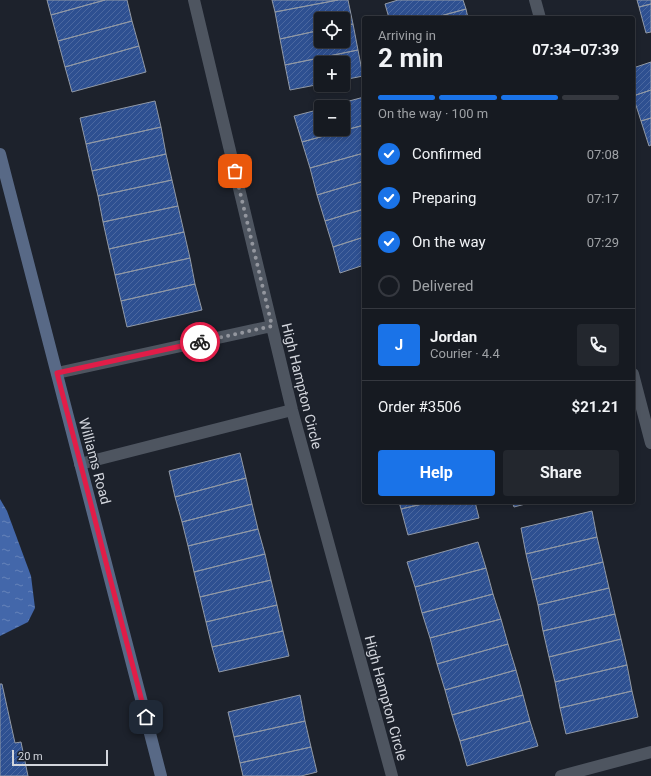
<!DOCTYPE html>
<html lang="en">
<head>
<meta charset="utf-8">
<style>
	:root { --surface:#161a21; --page:#23272e; --text:#f1f3f6; --muted:#9ea1a5; --line:#35383f; --accent:#1a73e8 }
	body { margin:0; font-family:Roboto,sans-serif; background:var(--page); color:var(--text); height:100vh; display:flex; flex-direction:column; font-size:15px; white-space:nowrap }
	* { box-sizing:border-box; margin:0 }
	p { font-size:13px; color:var(--muted) }
	.icon { flex:none; width:22px; height:22px; fill:none; stroke:currentColor; stroke-width:2; stroke-linecap:round; stroke-linejoin:round }
	.map { position:relative; flex:1; overflow:hidden }
	.panel { position:absolute; left:362px; top:16px; width:273px; height:488px; display:flex; flex-direction:column; background:var(--surface); border-radius:4px; box-shadow:0 2px 6px #0003,0 0 0 1px var(--line) }
	.panel>* { flex:none }
	.buttons { position:absolute; left:314px; top:12px; display:grid; gap:8px }
	.buttons a { display:grid; place-items:center; width:36px; height:36px; border-radius:4px; background:var(--surface); box-shadow:0 2px 6px #0003,0 0 0 1px var(--line); font-size:20px }
	.scale { position:absolute; left:12px; bottom:10px; width:96px; box-sizing:border-box; padding-left:4px; border:2px solid #d2d5dc; border-top:0; font-size:11px; line-height:14px; white-space:nowrap; color:#d2d5dc; -webkit-text-stroke:3px #1d222c; paint-order:stroke }
	.pin { position:absolute; display:grid; place-items:center; width:34px; height:34px; color:#fff; margin:-17px; border-radius:8px; box-shadow:0 2px 6px #0006 }
	.courier { position:absolute; display:grid; place-items:center; width:40px; height:40px; margin:-20px; border:3px solid #e11d48; border-radius:50%; background:#fff; color:#222; box-shadow:0 1px 5px #0007 }
	.headline em { font-style:normal; font-weight:700 }
	.headline div { display:flex; flex-direction:column-reverse }
	.headline { display:flex; align-items:center; justify-content:space-between; height:68px; padding:0 16px }
	h1 { font-size:26px; font-weight:700; line-height:30px }
	.bar { display:grid; grid-template-columns:repeat(4,1fr); gap:6px 4px; align-content:center; height:48px; padding:0 16px }
	.bar i { height:5px; border-radius:3px; background:var(--line) }
	.bar .selected { background:var(--accent) }
	.bar p { grid-column:span 4 }
	.line { display:flex; align-items:center; gap:10px; padding:0 16px; border-top:1px solid var(--line) }
	.line div { flex:1 }
	.round { display:grid; place-items:center; flex:none; width:42px; height:42px; border-radius:4px; background:var(--page) }
	ol { padding:0 16px; list-style:none }
	li { display:flex; align-items:center; gap:12px; height:44px }
	li p { margin-inline-start:auto }
	li .icon { padding:4px; border-radius:50%; background:var(--accent); color:#fff; stroke-width:4 }
	li:last-child { color:var(--muted) }
	li i { width:22px; height:22px; border:2px solid var(--line); border-radius:50% }
	.action { display:flex; gap:8px; margin-top:auto; padding:8px 16px }
	.action a { flex:1; height:46px; border-radius:4px; background:var(--accent); color:#fff; font-size:16px; font-weight:700; line-height:46px; text-align:center }
	.action a+a { background:var(--page); color:var(--text) }
	.map>svg:first-child { display:block }
	.water { fill:url(#water-ripples) }
	.building { fill:url(#building-hatch); stroke:#9199a6 }
	.lines { fill:none; stroke-linecap:round; stroke-linejoin:round }
	.lane { stroke:#4e5560; stroke-width:12 }
	.secondary { stroke:#586986; stroke-width:12 }
	.done { stroke:#93969e; stroke-width:4; stroke-dasharray:0 7.2 }
	.route { stroke:#e11d48; stroke-width:5 }
	.labels { text-anchor:middle; dominant-baseline:central; stroke-width:3; stroke-linejoin:round; paint-order:stroke }
	.street-label { font-size:14px; fill:#d2d5dc; stroke:#1d222c }
</style>
</head>
<body>
<div class="map">
<svg width="651" height="776" viewBox="0 0 651 776">
	<defs>
		<pattern id="water-ripples" width="26" height="14" patternUnits="userSpaceOnUse"><rect width="26" height="14" fill="#4367aa"/><path d="M2 4q2-2 4 0t4 0M15 11q2-2 4 0t4 0" fill="none" stroke="#6683b9"/></pattern>
		<pattern id="building-hatch" width="6" height="6" patternUnits="userSpaceOnUse"><rect width="6" height="6" fill="#2e5091"/><path d="M-1 1l2-2M0 6l6-6M5 7l2-2" fill="none" stroke="#4b68a0"/></pattern>
	</defs>
	<rect width="100%" height="100%" fill="#1d222c"/>
	<path class="water" d="M 0,499 L 7,511 L 31,576 L 35,608 L 28,622 L 0,636 Z"/>
	<path class="building" d="M 47,0 L 105,0 L 51,15 Z
		M 105,0 L 127,0 L 132,21 L 58,41 L 51,15 Z
		M 272,0 L 338,0 L 275,12 Z
		M 338,0 L 348,0 L 353,24 L 343,26 L 343,19 L 321,19 L 321,30 L 280,39 L 275,12 Z
		M 398,0 L 463,0 L 466,9 L 433,18 L 389,18 L 385,4 Z
		M 637,0 L 651,0 L 651,4 L 639,7 Z
		M 651,4 L 651,32 L 646,33 L 639,7 Z
		M 466,9 L 468,18 L 433,18 Z
		M 132,21 L 139,46 L 65,67 L 58,41 Z
		M 353,24 L 358,50 L 285,65 L 280,39 L 321,30 L 321,41 L 343,41 L 343,26 Z
		M 139,46 L 146,72 L 72,92 L 65,67 Z
		M 358,50 L 363,76 L 343,80 L 343,63 L 321,63 L 321,84 L 290,90 L 285,65 Z
		M 651,62 L 651,90 L 633,96 L 633,68 Z
		M 651,90 L 651,118 L 641,121 L 633,96 Z
		M 364,97 L 364,125 L 302,142 L 294,116 L 321,109 L 321,129 L 343,129 L 343,107 L 327,107 Z
		M 155,101 L 161,127 L 86,144 L 80,118 Z
		M 651,118 L 651,145 L 649,146 L 641,121 Z
		M 364,125 L 364,153 L 310,168 L 302,142 Z
		M 161,127 L 166,154 L 92,171 L 86,144 Z
		M 364,153 L 364,181 L 317,195 L 310,168 Z
		M 166,154 L 172,180 L 98,196 L 92,171 Z
		M 172,180 L 178,206 L 103,222 L 98,196 Z
		M 364,181 L 364,209 L 325,221 L 317,195 Z
		M 178,206 L 184,232 L 109,249 L 103,222 Z
		M 364,209 L 364,237 L 333,247 L 325,221 Z
		M 184,232 L 190,258 L 115,275 L 109,249 Z
		M 364,237 L 364,265 L 340,273 L 333,247 Z
		M 190,258 L 195,284 L 121,301 L 115,275 Z
		M 195,284 L 202,310 L 127,327 L 121,301 Z
		M 240,453 L 246,478 L 175,497 L 169,471 Z
		M 246,478 L 252,504 L 182,522 L 175,497 Z
		M 399,502 L 431,502 L 401,509 Z
		M 431,502 L 475,502 L 479,518 L 408,535 L 401,509 Z
		M 512,502 L 533,502 L 514,507 Z
		M 252,504 L 258,529 L 188,546 L 182,522 Z
		M 592,511 L 597,537 L 526,554 L 521,528 Z
		M 258,529 L 265,554 L 194,572 L 188,546 Z
		M 597,537 L 603,562 L 532,580 L 526,554 Z
		M 478,542 L 486,568 L 415,587 L 407,562 Z
		M 265,554 L 271,580 L 200,597 L 194,572 Z
		M 603,562 L 609,588 L 538,605 L 532,580 Z
		M 486,568 L 493,594 L 422,613 L 415,587 Z
		M 271,580 L 277,605 L 206,622 L 200,597 Z
		M 609,588 L 615,614 L 543,631 L 538,605 Z
		M 493,594 L 501,619 L 430,638 L 422,613 Z
		M 277,605 L 283,631 L 212,647 L 206,622 Z
		M 615,614 L 621,639 L 549,657 L 543,631 Z
		M 501,619 L 508,644 L 437,664 L 430,638 Z
		M 283,631 L 289,656 L 219,672 L 212,647 Z
		M 621,639 L 627,665 L 555,682 L 549,657 Z
		M 508,644 L 516,670 L 445,690 L 437,664 Z
		M 627,665 L 632,691 L 560,708 L 555,682 Z
		M 516,670 L 523,695 L 452,715 L 445,690 Z
		M 0,684 L 2,684 L 15,743 L 21,742 L 28,776 L 0,776 Z
		M 632,691 L 638,717 L 566,734 L 560,708 Z
		M 300,695 L 305,721 L 234,737 L 228,712 Z
		M 523,695 L 530,721 L 460,741 L 452,715 Z
		M 305,721 L 311,747 L 240,763 L 234,737 Z
		M 530,721 L 538,746 L 467,766 L 460,741 Z
		M 311,747 L 317,772 L 301,776 L 243,776 L 240,763 Z"/>
	<g class="lines">
		<path class="lane" d="M 194,0 L 292,410 L 392,776
			M 535,0 L 540,18
			M 57,373 L 272,326
			M 633,374 L 651,443
			M 80,464 L 292,410
			M 561,776 L 651,752"/>
		<path class="secondary" d="M 0,154 L 161,776"/>
	</g>
	<g class="lines">
		<path class="done" d="M 200,342 L 272,326 L 235,171"/>
		<path class="route" d="M 146,717 L 57,373 L 200,342"/>
	</g>
	<g class="labels">
		<g class="street-label">
			<text transform="translate(302 386) rotate(76)">High Hampton Circle</text>
			<text transform="translate(95 461) rotate(75)">Williams Road</text>
			<text transform="translate(386 698) rotate(75)">High Hampton Circle</text>
		</g>
	</g>
</svg>
<div class="buttons">
<a><svg class="icon" aria-label="locate" viewBox="0 0 24 24"><circle cx="12" cy="12" r="6"/><path d="M12 2v4M12 18v4M2 12h4M18 12h4"/></svg></a>
<a>+</a>
<a>−</a>
</div>
<div class="scale">20 m</div>
<div class="pin" style="left:235px;top:171px;background:#ea580c"><svg class="icon" aria-label="bag" viewBox="0 0 24 24"><path d="M5 8h14l-1 12H6zM9 8a3 3 0 0 1 6 0"/></svg></div>
<div class="pin" style="left:146px;top:717px;background:#1f2937"><svg class="icon" aria-label="home" viewBox="0 0 24 24"><path d="M3 11l9-7 9 7M6 9v11h12V9"/></svg></div>
<div class="courier" style="left:200px;top:342px"><svg class="icon" aria-label="bike" viewBox="0 0 24 24"><circle cx="6" cy="16" r="4"/><circle cx="18" cy="16" r="4"/><path d="M6 16l4-8h5l3 8M10 8l3 8H6M13 5h3"/></svg></div>
<section class="panel">
<div class="headline"><div><h1>2 min</h1><p>Arriving in</p></div><em>07:34–07:39</em></div>
<div class="bar"><i class="selected"></i><i class="selected"></i><i class="selected"></i><i></i><p>On the way · 100 m</p></div>
<ol>
<li><svg class="icon" aria-label="check" viewBox="0 0 24 24"><path d="M5 12l5 5 9-10"/></svg>Confirmed<p>07:08</p></li>
<li><svg class="icon" aria-label="check" viewBox="0 0 24 24"><path d="M5 12l5 5 9-10"/></svg>Preparing<p>07:17</p></li>
<li><svg class="icon" aria-label="check" viewBox="0 0 24 24"><path d="M5 12l5 5 9-10"/></svg>On the way<p>07:29</p></li>
<li><i></i>Delivered</li>
</ol>
<div class="line" style="height:72px"><b class="round" style="background:var(--accent);color:#fff">J</b><div><b>Jordan</b><p>Courier · 4.4</p></div><a class="round"><svg class="icon" aria-label="phone" viewBox="0 0 24 24"><path d="M5 4h4l2 5-3 2q2 4 5 5l2-3 5 2v4C11 20 4 13 5 4z"/></svg></a></div>
<div class="line" style="height:52px"><div>Order #3506</div><b>$21.21</b></div>
<div class="action"><a>Help</a><a>Share</a></div>
</section>
</div>
</body>
</html>
